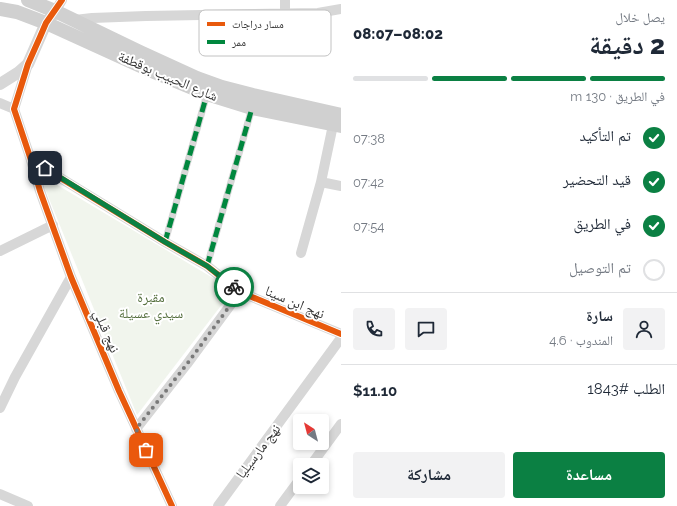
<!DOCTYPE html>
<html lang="ar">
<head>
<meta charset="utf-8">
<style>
	:root { --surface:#fff; --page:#f2f2f3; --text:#1f2937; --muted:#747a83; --line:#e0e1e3; --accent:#0b8043 }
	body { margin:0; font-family:Raleway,"Noto Naskh Arabic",sans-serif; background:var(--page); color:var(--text); direction:rtl; height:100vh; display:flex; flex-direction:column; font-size:15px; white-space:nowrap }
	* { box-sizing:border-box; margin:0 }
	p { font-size:13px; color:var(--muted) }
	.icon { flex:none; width:22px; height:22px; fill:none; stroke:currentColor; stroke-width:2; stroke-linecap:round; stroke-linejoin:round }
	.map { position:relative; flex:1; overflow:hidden; direction:ltr }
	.sheet { display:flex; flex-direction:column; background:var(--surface); width:336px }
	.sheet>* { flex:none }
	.needle { width:26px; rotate:324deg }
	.buttons { position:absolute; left:293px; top:414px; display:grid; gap:8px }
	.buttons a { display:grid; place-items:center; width:36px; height:36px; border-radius:4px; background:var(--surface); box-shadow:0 2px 6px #0003; font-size:20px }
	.pin { position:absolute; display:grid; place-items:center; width:34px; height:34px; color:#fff; margin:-17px; border-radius:8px; box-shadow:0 2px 6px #0006 }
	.courier { position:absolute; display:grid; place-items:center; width:40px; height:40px; margin:-20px; border:3px solid #0b8043; border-radius:50%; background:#fff; color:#222; box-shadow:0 1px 5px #0007 }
	.overview em { font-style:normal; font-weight:800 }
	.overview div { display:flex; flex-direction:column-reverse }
	.overview { display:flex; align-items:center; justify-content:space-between; height:68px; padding:0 12px }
	h1 { font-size:26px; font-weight:800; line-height:30px }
	.bar { display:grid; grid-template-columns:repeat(4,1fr); gap:6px 4px; align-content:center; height:48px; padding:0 12px }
	.bar i { height:5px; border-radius:3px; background:var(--line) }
	.bar .selected { background:var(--accent) }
	.bar p { grid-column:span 4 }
	.line { display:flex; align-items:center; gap:10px; padding:0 12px; border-top:1px solid var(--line) }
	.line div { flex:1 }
	.round { display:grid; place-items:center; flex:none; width:42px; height:42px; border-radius:4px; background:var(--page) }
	ol { padding:0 12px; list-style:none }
	li { display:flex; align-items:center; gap:12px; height:44px }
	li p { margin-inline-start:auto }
	li .icon { padding:4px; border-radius:50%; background:var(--accent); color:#fff; stroke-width:4 }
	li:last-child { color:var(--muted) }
	li i { width:22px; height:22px; border:2px solid var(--line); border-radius:50% }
	.cta { display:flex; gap:8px; margin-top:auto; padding:8px 12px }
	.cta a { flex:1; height:46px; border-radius:4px; background:var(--accent); color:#fff; font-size:16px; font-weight:800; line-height:46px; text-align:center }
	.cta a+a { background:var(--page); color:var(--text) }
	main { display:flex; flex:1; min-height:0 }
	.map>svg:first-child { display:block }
	.green { fill:#f1f5ed }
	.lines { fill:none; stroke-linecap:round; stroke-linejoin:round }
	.pedestrian { stroke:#d7d7d7; stroke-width:7 }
	.minor { stroke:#d7d7d7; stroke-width:10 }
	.tertiary { stroke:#d7d7d7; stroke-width:12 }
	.secondary { stroke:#d0d0d0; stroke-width:14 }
	.quiet { stroke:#00873e; stroke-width:5; stroke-dasharray:10 5; stroke-linecap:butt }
	.cycleway-casing { stroke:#fff; stroke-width:8 }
	.cycleway { stroke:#e8590c; stroke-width:6 }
	.done { stroke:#7a7a7a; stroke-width:4; stroke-dasharray:0 7.2 }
	.route { stroke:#0b8043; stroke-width:5 }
	.labels { text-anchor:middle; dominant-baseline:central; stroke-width:4; stroke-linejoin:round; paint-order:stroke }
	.street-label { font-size:14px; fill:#333; stroke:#fff }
	.park-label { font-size:14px; fill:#56703f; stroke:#fff }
	.key { fill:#fff; stroke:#c2c2c2; stroke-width:1 }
	.key-label { font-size:11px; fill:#333 }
</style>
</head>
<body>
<main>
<section class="sheet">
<div class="overview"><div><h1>2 دقيقة</h1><p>يصل خلال</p></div><em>08:02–08:07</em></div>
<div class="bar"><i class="selected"></i><i class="selected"></i><i class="selected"></i><i></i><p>في الطريق · 130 m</p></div>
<ol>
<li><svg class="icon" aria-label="check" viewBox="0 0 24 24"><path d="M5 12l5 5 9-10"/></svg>تم التأكيد<p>07:38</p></li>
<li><svg class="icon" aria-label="check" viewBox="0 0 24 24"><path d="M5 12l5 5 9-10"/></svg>قيد التحضير<p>07:42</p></li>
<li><svg class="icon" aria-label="check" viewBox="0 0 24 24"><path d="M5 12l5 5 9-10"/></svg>في الطريق<p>07:54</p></li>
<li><i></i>تم التوصيل</li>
</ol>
<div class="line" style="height:72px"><a class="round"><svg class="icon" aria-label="person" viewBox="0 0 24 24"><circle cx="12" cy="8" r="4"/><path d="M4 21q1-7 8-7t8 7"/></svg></a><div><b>سارة</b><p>المندوب · 4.6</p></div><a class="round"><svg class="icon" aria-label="chat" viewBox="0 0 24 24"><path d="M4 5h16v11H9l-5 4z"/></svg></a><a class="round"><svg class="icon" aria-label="phone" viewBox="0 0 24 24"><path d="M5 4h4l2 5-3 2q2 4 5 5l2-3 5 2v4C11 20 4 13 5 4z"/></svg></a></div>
<div class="line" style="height:52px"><div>الطلب #1843</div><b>$11.10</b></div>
<div class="cta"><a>مساعدة</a><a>مشاركة</a></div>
</section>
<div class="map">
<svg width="341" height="506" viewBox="0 0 341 506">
	<rect width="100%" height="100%" fill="#fff"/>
	<path class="green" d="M 39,174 L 233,290 L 137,415 Z"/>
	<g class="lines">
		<path class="pedestrian" d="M 165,242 L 207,94
			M 207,266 L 252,108"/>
		<path class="minor" d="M 55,11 L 62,0
			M 285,14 L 285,0
			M 75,20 L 92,18 L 146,16 L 318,13 L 341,9
			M 28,64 L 14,109 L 31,160 L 40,191 L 71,277 L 119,391 L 172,506
			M 0,103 L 14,109
			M 333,125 L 321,182 L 341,186
			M 31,160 L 165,242 L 207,266 L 240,292 L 341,334
			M 0,251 L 53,225
			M 301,253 L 321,182
			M 0,408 L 15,377 L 71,277
			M 136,429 L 187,364 L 240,292
			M 311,465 L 341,424
			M 0,494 L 28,506
			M 218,506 L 341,338
			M 280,506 L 300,479"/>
		<path class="tertiary" d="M 0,84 L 19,72 L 28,64 L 46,23 L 52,16"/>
		<path class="secondary" d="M 28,0 L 55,11 L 140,52 L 197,78 L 222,87 L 253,95 L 341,115
			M 0,9 L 17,12 L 46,23 L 147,69 L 207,94 L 252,108 L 341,126"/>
		<path class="quiet" d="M 165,242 L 207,94
			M 207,266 L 252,108"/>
		<defs>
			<path id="cycleway" d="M 62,0 L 46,23 L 40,37 L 28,64 L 14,109 L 31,160 L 40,191 L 71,277 L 119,391 L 172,506
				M 31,160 L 165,242 L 207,266 L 240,292 L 341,334"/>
		</defs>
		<use href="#cycleway" class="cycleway-casing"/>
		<use href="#cycleway" class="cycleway"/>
	</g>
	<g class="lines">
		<path class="done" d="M 146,450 L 136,429 L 187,364 L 240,292 L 234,287"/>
		<path class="route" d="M 45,168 L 165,242 L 207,266 L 234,287"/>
	</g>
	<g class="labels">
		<g class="street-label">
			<text transform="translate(168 76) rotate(23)">شارع الحبيب بوقطفة</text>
			<text transform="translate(295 302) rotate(23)">نهج ابن سينا</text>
			<text transform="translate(107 331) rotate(67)">نهج قبلي</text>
			<text transform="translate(258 451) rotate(-53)">نهج مارسيليا</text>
		</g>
		<g class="park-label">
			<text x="151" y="297">مقبرة<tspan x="151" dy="16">سيدي عسيلة</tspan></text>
		</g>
	</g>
	<rect x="199" y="10" width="132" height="46" rx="6" class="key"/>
	<rect x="207" y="22" width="18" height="4" fill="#e8590c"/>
	<rect x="207" y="40" width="18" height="4" fill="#00873e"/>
	<g class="key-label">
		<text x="232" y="28">مسار دراجات</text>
		<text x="232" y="46">ممر</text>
	</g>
</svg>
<div class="buttons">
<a><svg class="needle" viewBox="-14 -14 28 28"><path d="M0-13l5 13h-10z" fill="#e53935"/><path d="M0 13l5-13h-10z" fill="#747a83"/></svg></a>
<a><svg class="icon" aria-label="layers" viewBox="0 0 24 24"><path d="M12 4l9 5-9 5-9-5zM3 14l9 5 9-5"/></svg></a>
</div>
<div class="pin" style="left:146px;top:450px;background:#ea580c"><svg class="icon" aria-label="bag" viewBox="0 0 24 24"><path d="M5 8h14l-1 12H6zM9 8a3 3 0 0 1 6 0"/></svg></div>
<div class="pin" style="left:45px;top:168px;background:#1f2937"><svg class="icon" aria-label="home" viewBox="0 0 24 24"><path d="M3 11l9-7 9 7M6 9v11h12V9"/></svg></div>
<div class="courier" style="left:234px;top:287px"><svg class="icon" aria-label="bike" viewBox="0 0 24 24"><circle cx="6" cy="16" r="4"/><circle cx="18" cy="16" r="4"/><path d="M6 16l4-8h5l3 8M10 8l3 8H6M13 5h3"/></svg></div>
</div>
</main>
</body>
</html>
